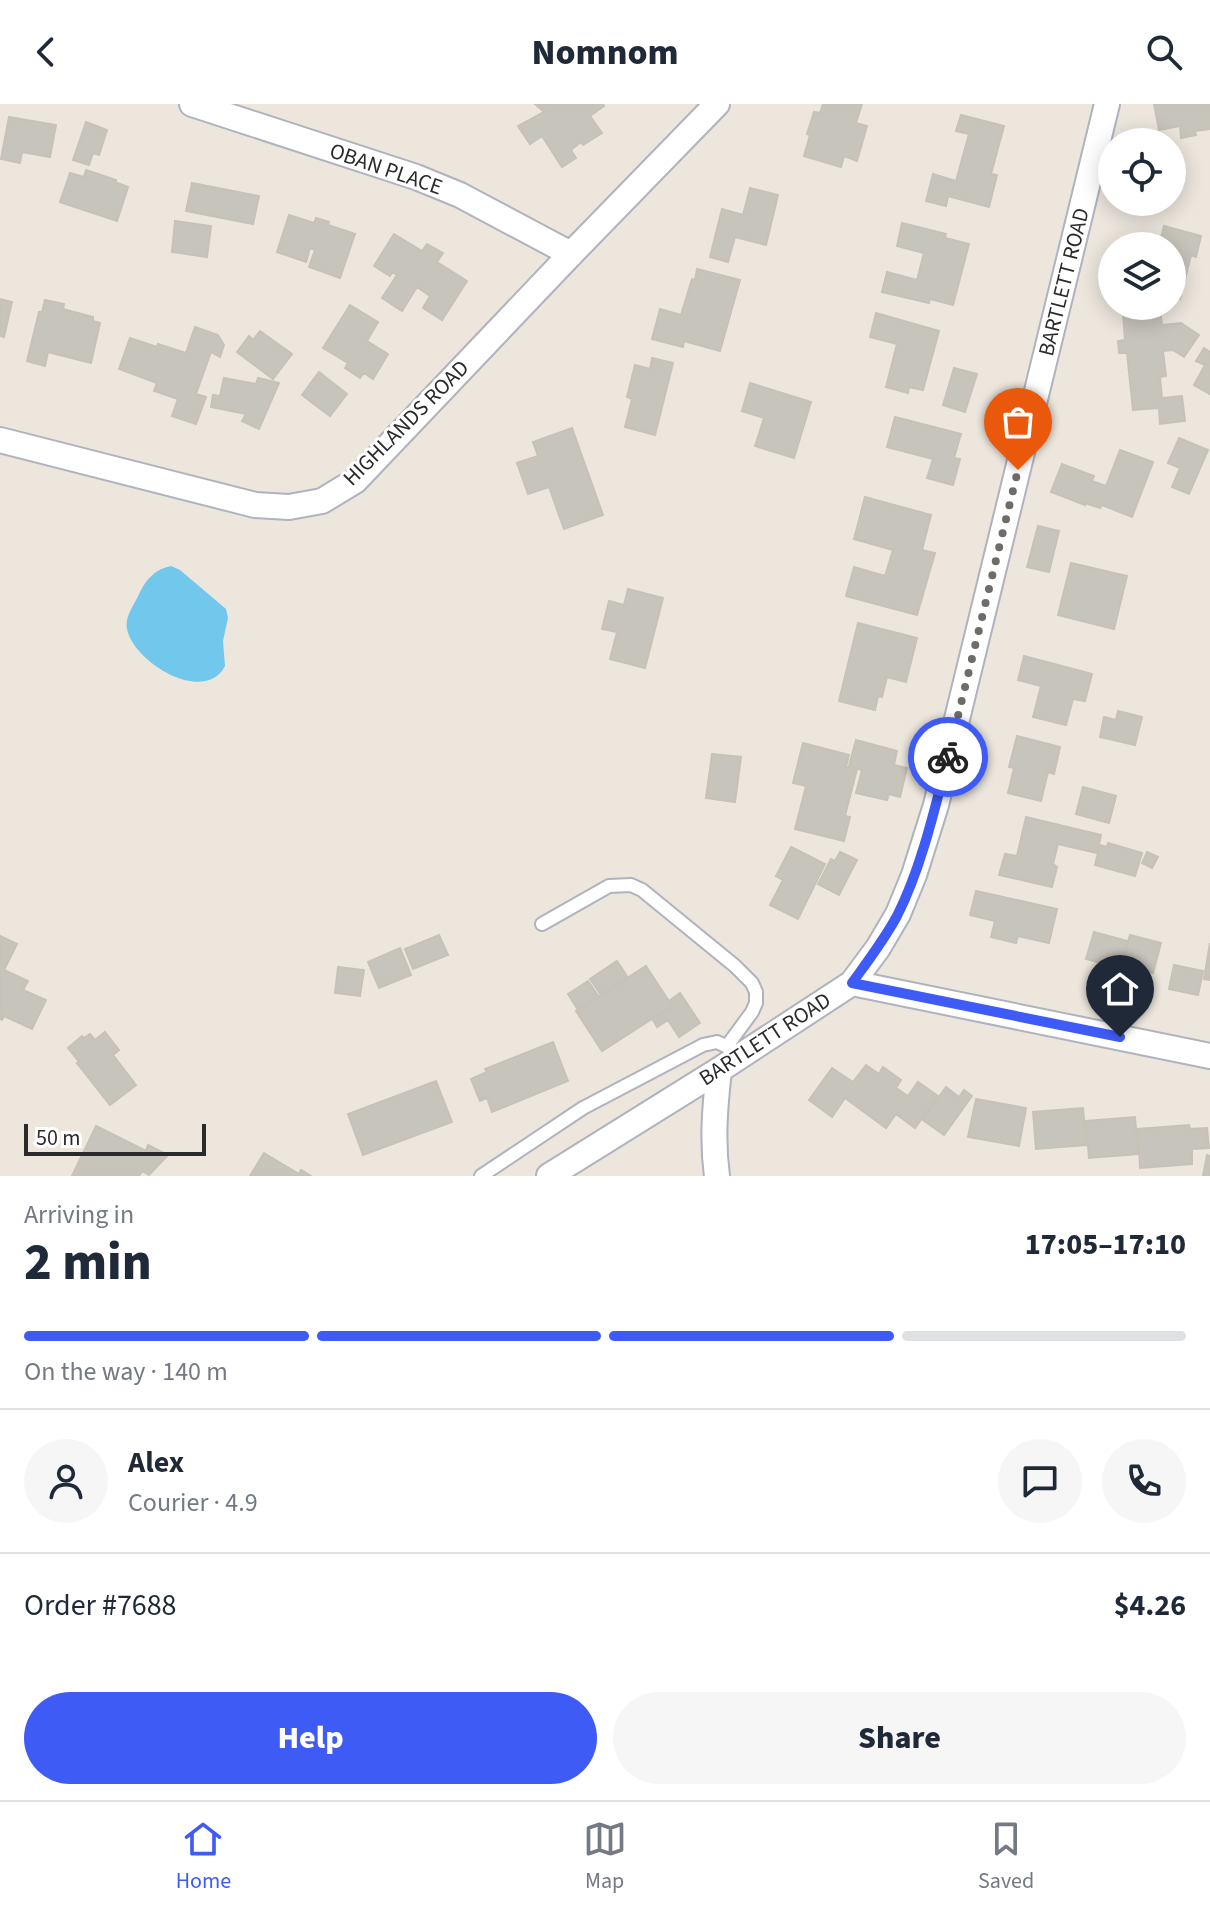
<!DOCTYPE html>
<html lang="en">
<head>
<meta charset="utf-8">
<style>
	:root { --surface:#fff; --page:#f6f6f7; --text:#1f2937; --muted:#747a83; --line:#e0e1e3; --accent:#3f5bf6 }
	body { margin:0; font-family:"Source Sans 3",sans-serif; background:var(--page); color:var(--text); height:100vh; display:flex; flex-direction:column; font-size:30px; white-space:nowrap }
	* { box-sizing:border-box; margin:0 }
	p { font-size:26px; color:var(--muted) }
	.icon { flex:none; width:44px; height:44px; fill:none; stroke:currentColor; stroke-width:2; stroke-linecap:round; stroke-linejoin:round }
	.map { position:relative; height:1072px; overflow:hidden }
	.sheet { display:flex; flex-direction:column; background:var(--surface); flex:1 }
	.sheet>* { flex:none }
	.tools { position:absolute; left:1098px; top:24px; display:grid; gap:16px }
	.tools a { display:grid; place-items:center; width:88px; height:88px; border-radius:50%; background:var(--surface); box-shadow:0 4px 20px #0003; font-size:40px }
	.scale { position:absolute; left:24px; bottom:20px; width:182px; box-sizing:border-box; padding-left:8px; border:4px solid #2a2a2a; border-top:0; font-size:22px; line-height:28px; white-space:nowrap; color:#2a2a2a; -webkit-text-stroke:6px #fff; paint-order:stroke }
	.pin { position:absolute; display:grid; place-items:center; width:68px; height:68px; color:#fff; margin:-82px -34px; border-radius:50% 50% 50% 0; rotate:-45deg; box-shadow:0 0 8px #0007 }
	.pin .icon { rotate:45deg }
	.courier { position:absolute; display:grid; place-items:center; width:80px; height:80px; margin:-40px; border:6px solid #3f5bf6; border-radius:50%; background:#fff; color:#222; box-shadow:0 2px 10px #0007 }
	.headline em { font-style:normal; font-weight:800 }
	.headline div { display:flex; flex-direction:column-reverse }
	.headline { display:flex; align-items:center; justify-content:space-between; height:136px; padding:0 24px }
	h1 { font-size:52px; font-weight:800; line-height:60px }
	.bar { display:grid; grid-template-columns:repeat(4,1fr); gap:12px 8px; align-content:center; height:96px; padding:0 24px }
	.bar i { height:10px; border-radius:6px; background:var(--line) }
	.bar .active { background:var(--accent) }
	.bar p { grid-column:span 4 }
	.line { display:flex; align-items:center; gap:20px; padding:0 24px; border-top:2px solid var(--line) }
	.line div { flex:1 }
	.round { display:grid; place-items:center; flex:none; width:84px; height:84px; border-radius:42px; background:var(--page) }
	.action { display:flex; gap:16px; margin-top:auto; padding:16px 24px }
	.action a { flex:1; height:92px; border-radius:48px; background:var(--accent); color:#fff; font-size:32px; font-weight:800; line-height:92px; text-align:center }
	.action a+a { background:var(--page); color:var(--text) }
	header { display:flex; justify-content:space-between; align-items:center; height:104px; padding:0 24px; background:var(--surface); font-size:36px; font-weight:800 }
	.menu { display:flex; justify-content:space-around; align-items:center; height:112px; border-top:2px solid var(--line); background:var(--surface); font-size:22px; color:var(--muted) }
	.menu a { display:grid; justify-items:center; gap:4px }
	.menu .active { color:var(--accent) }
	.map>svg:first-child { display:block }
	.water { fill:#71c7ec }
	.building { fill:#c7c4bb; stroke:#c7c2b6; stroke-width:2 }
	.lines { fill:none; stroke-linecap:round; stroke-linejoin:round }
	.lane-casing { stroke:#b0b2be; stroke-width:16 }
	.street-casing { stroke:#b0b2be; stroke-width:28 }
	.lane { stroke:#fff; stroke-width:12 }
	.street { stroke:#fff; stroke-width:24 }
	.done { stroke:#6e6c69; stroke-width:8; stroke-dasharray:0 14.4 }
	.route { stroke:#3f5bf6; stroke-width:10 }
	.labels { text-anchor:middle; dominant-baseline:central; stroke-width:6; stroke-linejoin:round; paint-order:stroke }
	.street-label { font-size:22px; fill:#2a2a2a; stroke:#fff }
</style>
</head>
<body>
<header><svg class="icon" aria-label="back" viewBox="0 0 24 24"><path d="M15 5l-7 7 7 7"/></svg>Nomnom<svg class="icon" aria-label="search" viewBox="0 0 24 24"><circle cx="10" cy="10" r="6"/><path d="M15 15l6 6"/></svg></header>
<div class="map">
<svg width="1210" height="1072" viewBox="0 0 1210 1072">
	<rect width="100%" height="100%" fill="#ece6dd"/>
	<path class="water" d="M 171,462 L 180,466 L 226,505 L 228,514 L 223,537 L 225,562 C 203,605 120,550 127,516 C 129,507 136,497 140,488 C 147,474 156,465 171,462 Z"/>
	<path class="building" d="M 535,0 L 603,0 L 604,2 L 590,12 L 602,29 L 583,41 L 581,38 L 571,46 L 576,54 L 562,63 L 542,32 L 530,40 L 518,22 L 544,8 Z
		M 823,0 L 862,0 L 856,19 L 867,22 L 857,57 L 844,52 L 841,63 L 804,52 L 810,31 L 807,30 L 814,8 L 820,9 Z
		M 1154,0 L 1210,0 L 1210,25 L 1195,27 L 1196,31 L 1181,34 L 1180,22 L 1159,26 Z
		M 961,11 L 1004,22 L 991,70 L 997,71 L 989,103 L 948,92 L 946,102 L 926,97 L 933,70 L 956,77 L 969,30 L 956,27 Z
		M 9,13 L 56,21 L 50,53 L 22,48 L 20,59 L 1,55 Z
		M 86,18 L 107,26 L 99,51 L 93,49 L 89,61 L 73,56 Z
		M 86,66 L 116,76 L 115,78 L 128,83 L 117,117 L 60,98 L 70,69 L 84,73 Z
		M 192,79 L 259,92 L 253,120 L 186,107 Z
		M 750,84 L 778,91 L 766,141 L 735,133 L 728,158 L 710,153 L 722,105 L 743,111 Z
		M 289,111 L 314,119 L 316,114 L 329,118 L 328,121 L 355,130 L 340,174 L 309,163 L 315,146 L 310,144 L 306,158 L 277,148 Z
		M 175,117 L 211,122 L 207,153 L 172,148 Z
		M 902,119 L 946,130 L 945,134 L 969,140 L 953,201 L 930,195 L 929,199 L 882,188 L 887,168 L 917,176 L 924,149 L 897,142 Z
		M 1164,122 L 1201,132 L 1196,153 L 1191,151 L 1180,195 L 1172,193 L 1172,142 L 1159,142 Z
		M 394,130 L 422,147 L 427,140 L 443,149 L 437,158 L 467,177 L 442,216 L 423,204 L 430,192 L 417,183 L 402,207 L 382,194 L 397,171 L 392,168 L 390,172 L 374,162 Z
		M 697,165 L 740,176 L 720,247 L 684,237 L 683,243 L 652,235 L 660,205 L 681,211 L 692,175 L 695,176 Z
		M 0,195 L 12,198 L 4,233 L 0,232 Z
		M 45,196 L 64,200 L 63,205 L 93,213 L 93,217 L 100,219 L 91,259 L 48,248 L 45,262 L 27,257 L 39,208 L 42,208 Z
		M 350,201 L 378,218 L 367,237 L 388,250 L 373,275 L 364,269 L 360,274 L 345,264 L 348,259 L 323,244 Z
		M 1160,205 L 1162,221 L 1181,219 L 1199,231 L 1184,253 L 1173,246 L 1163,247 L 1166,272 L 1160,273 L 1162,294 L 1182,292 L 1185,317 L 1160,320 L 1159,304 L 1133,306 L 1127,249 L 1119,249 L 1118,237 L 1125,236 L 1123,209 Z
		M 876,209 L 939,227 L 923,286 L 909,283 L 908,289 L 886,283 L 897,240 L 870,233 Z
		M 195,223 L 218,231 L 224,241 L 220,253 L 211,248 L 196,290 L 206,293 L 196,320 L 172,312 L 178,295 L 154,287 L 157,279 L 119,265 L 130,234 L 157,243 L 158,240 L 186,249 Z
		M 260,227 L 292,250 L 273,275 L 237,248 L 249,232 L 253,236 Z
		M 1204,244 L 1210,248 L 1210,290 L 1194,281 L 1205,261 L 1196,257 Z
		M 652,254 L 673,259 L 655,331 L 625,323 L 632,295 L 627,293 L 635,261 L 650,265 Z
		M 954,264 L 977,270 L 965,308 L 943,301 Z
		M 319,268 L 347,290 L 330,312 L 302,291 Z
		M 224,274 L 256,280 L 258,274 L 279,279 L 259,325 L 242,317 L 246,310 L 211,303 L 213,291 L 220,292 Z
		M 750,279 L 811,298 L 794,354 L 755,342 L 764,314 L 742,307 Z
		M 895,313 L 961,330 L 954,354 L 960,355 L 953,381 L 927,374 L 933,355 L 887,343 Z
		M 572,324 L 603,411 L 564,425 L 549,383 L 528,390 L 517,359 L 538,352 L 533,338 Z
		M 1179,334 L 1208,346 L 1189,390 L 1172,383 L 1180,364 L 1168,359 Z
		M 1120,346 L 1153,358 L 1132,413 L 1102,401 L 1100,404 L 1085,399 L 1085,401 L 1051,388 L 1062,360 L 1094,372 L 1092,377 L 1106,382 Z
		M 865,393 L 931,411 L 922,446 L 935,449 L 917,511 L 846,492 L 854,463 L 885,472 L 893,446 L 854,435 Z
		M 1038,422 L 1059,427 L 1049,468 L 1027,463 Z
		M 1071,459 L 1127,472 L 1114,525 L 1058,511 Z
		M 628,485 L 663,494 L 645,564 L 610,555 L 617,528 L 602,525 L 609,497 L 624,501 Z
		M 858,519 L 917,534 L 906,578 L 887,573 L 882,593 L 878,592 L 875,606 L 839,597 Z
		M 1024,552 L 1092,570 L 1085,597 L 1073,595 L 1066,621 L 1033,613 L 1041,582 L 1018,576 Z
		M 1118,607 L 1142,613 L 1135,641 L 1100,633 L 1104,613 L 1116,616 Z
		M 1017,632 L 1060,643 L 1054,670 L 1048,668 L 1041,697 L 1008,689 L 1014,664 L 1009,663 Z
		M 856,636 L 897,647 L 894,661 L 907,664 L 900,693 L 889,690 L 887,696 L 856,689 L 862,666 L 849,662 Z
		M 803,639 L 849,651 L 846,663 L 857,665 L 845,712 L 850,713 L 844,737 L 795,725 L 806,682 L 793,679 Z
		M 712,650 L 741,653 L 735,698 L 706,694 Z
		M 1083,683 L 1116,692 L 1109,719 L 1076,710 Z
		M 1026,713 L 1101,731 L 1097,749 L 1058,740 L 1053,760 L 1057,763 L 1052,783 L 999,771 L 1005,750 L 1017,752 Z
		M 1108,739 L 1142,749 L 1135,772 L 1095,761 L 1100,741 L 1107,743 Z
		M 791,743 L 825,760 L 798,815 L 770,801 L 783,776 L 776,772 Z
		M 840,748 L 857,756 L 839,791 L 818,780 L 831,755 L 835,757 Z
		M 1147,748 L 1158,753 L 1152,764 L 1142,759 Z
		M 976,787 L 1057,805 L 1049,839 L 1018,832 L 1016,839 L 991,833 L 995,817 L 970,811 Z
		M 1094,828 L 1127,837 L 1120,864 L 1086,855 Z
		M 439,831 L 448,851 L 413,865 L 405,845 Z
		M 1130,831 L 1161,839 L 1153,869 L 1122,861 Z
		M 0,832 L 17,840 L 4,866 L 28,877 L 23,886 L 46,896 L 32,925 L 4,912 L 2,916 L 0,915 Z
		M 1210,839 L 1210,876 L 1204,875 Z
		M 400,844 L 411,871 L 379,884 L 368,858 Z
		M 617,857 L 628,874 L 601,891 L 590,875 Z
		M 1174,861 L 1203,867 L 1198,891 L 1169,885 Z
		M 646,862 L 672,902 L 602,947 L 576,907 Z
		M 338,863 L 364,866 L 360,892 L 335,889 Z
		M 588,877 L 599,893 L 578,906 L 568,890 Z
		M 680,889 L 700,919 L 679,933 L 668,916 L 657,923 L 652,914 L 672,902 L 669,897 Z
		M 105,928 L 119,946 L 113,951 L 136,981 L 110,1001 L 77,959 L 79,958 L 68,944 L 82,932 L 84,934 L 90,930 L 95,936 Z
		M 553,938 L 568,977 L 492,1008 L 487,994 L 480,997 L 471,975 L 487,968 L 485,965 Z
		M 866,961 L 879,970 L 883,963 L 901,976 L 896,984 L 908,992 L 918,978 L 938,992 L 915,1024 L 896,1010 L 886,1024 L 845,994 L 832,1013 L 809,996 L 832,964 L 853,978 Z
		M 436,977 L 452,1018 L 363,1051 L 348,1010 Z
		M 946,983 L 959,993 L 964,986 L 972,992 L 944,1031 L 923,1016 Z
		M 976,995 L 1026,1004 L 1019,1042 L 968,1033 Z
		M 1083,1004 L 1086,1041 L 1036,1045 L 1033,1008 Z
		M 1135,1013 L 1138,1050 L 1089,1054 L 1086,1017 Z
		M 1189,1021 L 1190,1025 L 1207,1024 L 1209,1044 L 1192,1045 L 1192,1060 L 1140,1064 L 1138,1025 Z
		M 96,1022 L 146,1047 L 148,1041 L 168,1051 L 149,1071 L 142,1067 L 139,1072 L 72,1072 Z
		M 264,1049 L 299,1070 L 301,1066 L 311,1072 L 250,1072 Z
		M 1207,1051 L 1210,1052 L 1210,1072 L 1203,1072 Z"/>
	<g class="lines">
		<defs>
			<path id="lane" d="M 542,820 L 609,782 L 631,781 L 642,786 L 735,862 L 752,879 L 756,888 L 756,899 L 752,908 L 727,942
				M 481,1072 L 583,1004 L 703,941 L 717,938 L 732,945"/>
			<path id="street" d="M 192,0 L 416,73 L 460,91 L 571,150
				M 0,336 L 255,401 L 289,403 L 322,397 L 355,377 L 571,150 L 717,0
				M 852,879 L 1210,952
				M 549,1072 L 719,966 L 852,879 L 878,844 L 898,810 L 914,771 L 936,701 L 1107,0
				M 717,1072 C 712,1036 715,1002 719,966"/>
		</defs>
		<use href="#lane" class="lane-casing"/>
		<use href="#street" class="street-casing"/>
		<use href="#lane" class="lane"/>
		<use href="#street" class="street"/>
	</g>
	<g class="lines">
		<path class="done" d="M 948,653 L 1018,366"/>
		<path class="route" d="M 948,653 C 935,704 921,765 897,812 C 884,836 868,857 852,879 L 1120,933"/>
	</g>
	<g class="labels">
		<g class="street-label">
			<text transform="translate(386 65) rotate(19)">OBAN PLACE</text>
			<text transform="translate(1064 178) rotate(-76)">BARTLETT ROAD</text>
			<text transform="translate(406 319) rotate(-45)">HIGHLANDS ROAD</text>
			<text transform="translate(765 935) rotate(-33)">BARTLETT ROAD</text>
		</g>
	</g>
</svg>
<div class="tools">
<a><svg class="icon" aria-label="locate" viewBox="0 0 24 24"><circle cx="12" cy="12" r="6"/><path d="M12 2v4M12 18v4M2 12h4M18 12h4"/></svg></a>
<a><svg class="icon" aria-label="layers" viewBox="0 0 24 24"><path d="M12 4l9 5-9 5-9-5zM3 14l9 5 9-5"/></svg></a>
</div>
<div class="scale">50 m</div>
<div class="pin" style="left:1018px;top:366px;background:#ea580c"><svg class="icon" aria-label="bag" viewBox="0 0 24 24"><path d="M5 8h14l-1 12H6zM9 8a3 3 0 0 1 6 0"/></svg></div>
<div class="pin" style="left:1120px;top:933px;background:#1f2937"><svg class="icon" aria-label="home" viewBox="0 0 24 24"><path d="M3 11l9-7 9 7M6 9v11h12V9"/></svg></div>
<div class="courier" style="left:948px;top:653px"><svg class="icon" aria-label="bike" viewBox="0 0 24 24"><circle cx="6" cy="16" r="4"/><circle cx="18" cy="16" r="4"/><path d="M6 16l4-8h5l3 8M10 8l3 8H6M13 5h3"/></svg></div>
</div>
<section class="sheet">
<div class="headline"><div><h1>2 min</h1><p>Arriving in</p></div><em>17:05–17:10</em></div>
<div class="bar"><i class="active"></i><i class="active"></i><i class="active"></i><i></i><p>On the way · 140 m</p></div>
<div class="line" style="height:144px"><a class="round"><svg class="icon" aria-label="person" viewBox="0 0 24 24"><circle cx="12" cy="8" r="4"/><path d="M4 21q1-7 8-7t8 7"/></svg></a><div><b>Alex</b><p>Courier · 4.9</p></div><a class="round"><svg class="icon" aria-label="chat" viewBox="0 0 24 24"><path d="M4 5h16v11H9l-5 4z"/></svg></a><a class="round"><svg class="icon" aria-label="phone" viewBox="0 0 24 24"><path d="M5 4h4l2 5-3 2q2 4 5 5l2-3 5 2v4C11 20 4 13 5 4z"/></svg></a></div>
<div class="line" style="height:104px"><div>Order #7688</div><b>$4.26</b></div>
<div class="action"><a>Help</a><a>Share</a></div>
</section>
<nav class="menu">
<a class="active"><svg class="icon" aria-label="home" viewBox="0 0 24 24"><path d="M3 11l9-7 9 7M6 9v11h12V9"/></svg>Home</a>
<a><svg class="icon" aria-label="map" viewBox="0 0 24 24"><path d="M3 6l6-2 6 2 6-2v14l-6 2-6-2-6 2zM9 4v14M15 6v14"/></svg>Map</a>
<a><svg class="icon" aria-label="saved" viewBox="0 0 24 24"><path d="M7 4h10v16l-5-4-5 4z"/></svg>Saved</a>
</nav>
</body>
</html>
